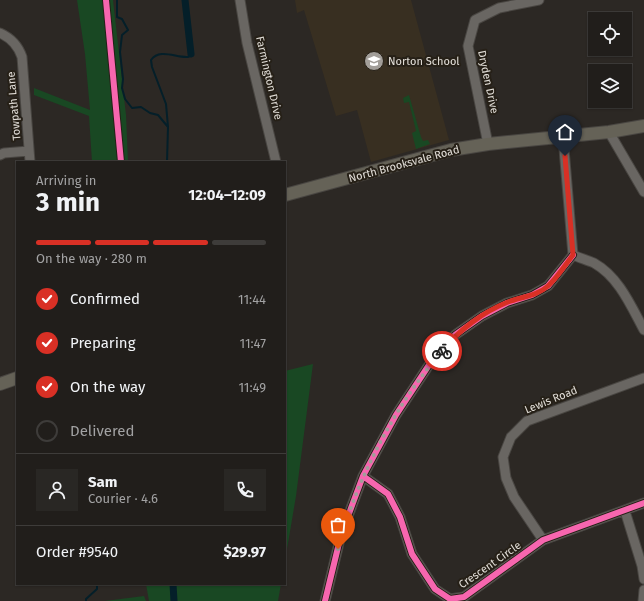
<!DOCTYPE html>
<html lang="en">
<head>
<meta charset="utf-8">
<style>
	:root { --surface:#211e1b; --page:#292724; --text:#f1f3f6; --muted:#a2a2a3; --line:#3e3c3a; --accent:#d93025 }
	body { margin:0; font-family:"Fira Sans",sans-serif; background:var(--page); color:var(--text); height:100vh; display:flex; flex-direction:column; font-size:15px; white-space:nowrap }
	* { box-sizing:border-box; margin:0 }
	p { font-size:13px; color:var(--muted) }
	.icon { flex:none; width:22px; height:22px; fill:none; stroke:currentColor; stroke-width:2; stroke-linecap:round; stroke-linejoin:round }
	.map { position:relative; flex:1; overflow:hidden }
	.panel { position:absolute; left:16px; top:161px; width:270px; height:424px; display:flex; flex-direction:column; background:var(--surface); border-radius:0px; box-shadow:0 1px 3px #0004,0 0 0 1px var(--line) }
	.panel>* { flex:none }
	.buttons { position:absolute; left:588px; top:12px; display:grid; gap:8px }
	.buttons a { display:grid; place-items:center; width:44px; height:44px; border-radius:0px; background:var(--surface); box-shadow:0 1px 3px #0004,0 0 0 1px var(--line); font-size:20px }
	.pin { position:absolute; display:grid; place-items:center; width:34px; height:34px; color:#fff; margin:-41px -17px; border-radius:50% 50% 50% 0; rotate:-45deg; box-shadow:0 0 4px #0007 }
	.pin .icon { rotate:45deg }
	.courier { position:absolute; display:grid; place-items:center; width:40px; height:40px; margin:-20px; border:3px solid #d93025; border-radius:50%; background:#fff; color:#222; box-shadow:0 1px 5px #0007 }
	.summary em { font-style:normal; font-weight:700 }
	.summary div { display:flex; flex-direction:column-reverse }
	.summary { display:flex; align-items:center; justify-content:space-between; height:68px; padding:0 20px }
	h1 { font-size:26px; font-weight:700; line-height:30px }
	.bar { display:grid; grid-template-columns:repeat(4,1fr); gap:6px 4px; align-content:center; height:48px; padding:0 20px }
	.bar i { height:5px; border-radius:3px; background:var(--line) }
	.bar .current { background:var(--accent) }
	.bar p { grid-column:span 4 }
	.line { display:flex; align-items:center; gap:10px; padding:0 20px; border-top:1px solid var(--line) }
	.line div { flex:1 }
	.round { display:grid; place-items:center; flex:none; width:42px; height:42px; border-radius:0px; background:var(--page) }
	ol { padding:0 20px; list-style:none }
	li { display:flex; align-items:center; gap:12px; height:44px }
	li p { margin-inline-start:auto }
	li .icon { padding:4px; border-radius:50%; background:var(--accent); color:#fff; stroke-width:4 }
	li:last-child { color:var(--muted) }
	li i { width:22px; height:22px; border:2px solid var(--line); border-radius:50% }
	.map>svg:first-child { display:block }
	.built { fill:#382f21 }
	.green { fill:#194823 }
	.lines { fill:none; stroke-linecap:round; stroke-linejoin:round }
	.stream { stroke:#041f29; stroke-width:2 }
	.canal { stroke:#041f29; stroke-width:7 }
	.minor-casing { stroke:#494642; stroke-width:11 }
	.major-casing { stroke:#494642; stroke-width:14 }
	.minor { stroke:#696662; stroke-width:9 }
	.major { stroke:#656257; stroke-width:12 }
	.cycleway-casing { stroke:#262017; stroke-width:8 }
	.cycleway { stroke:#f766af; stroke-width:6 }
	.done { stroke:#a29e99; stroke-width:4; stroke-dasharray:0 7.2 }
	.route { stroke:#d93025; stroke-width:5 }
	.labels { text-anchor:middle; dominant-baseline:central; stroke-width:4; stroke-linejoin:round; paint-order:stroke }
	.poi-label { font-size:11px; fill:#e2ded8; stroke:#262017; text-anchor:start }
	.street-label { font-size:11px; fill:#e2ded8; stroke:#262017 }
</style>
</head>
<body>
<div class="map">
<svg width="644" height="601" viewBox="0 0 644 601">
	<rect width="100%" height="100%" fill="#2c2824"/>
	<path class="built" d="M 295,0 L 411,0 L 449,140 L 371,162 L 357,110 L 336,116 L 304,10 L 297,13 Z"/>
	<path class="green" d="M 77,0 L 113,0 L 126,115 L 128,162 L 92,162 L 89,116 L 34,95 L 34,88 L 90,110 L 85,54 Z
		M 409,95 L 421,137 L 423,141 L 428,140 L 430,144 L 416,149 L 412,133 L 416,131 L 409,102 L 404,103 L 403,98 Z
		M 313,364 L 296,496 L 285,561 L 285,371 Z
		M 146,584 L 281,584 L 278,601 L 149,601 Z
		M 144,596 L 146,601 L 105,601 Z"/>
	<g class="lines">
		<path class="stream" d="M 117,0 L 117,17 L 122,19 L 128,30 L 122,35 L 120,52 L 123,79 L 122,88 L 125,99 L 132,108 L 141,107 L 150,113 L 158,115 L 168,127
			M 167,162 L 168,127 L 166,104 L 152,67 L 151,60 C 160,48 176,58 188,57 L 191,54
			M 86,601 L 86,599 L 97,589 L 97,584"/>
		<path class="canal" d="M 185,0 L 191,54
			M 173,584 L 174,601"/>
		<defs>
			<path id="minor" d="M 240,0 L 247,43 L 276,162
				M 0,33 C 11,38 18,45 22,57 L 30,162
				M 609,132 L 644,192
				M 563,137 L 573,255 C 580,258 587,260 594,263 C 619,277 631,306 644,330
				M 488,144 L 468,46 L 475,20 L 499,8 L 539,0
				M 0,155 L 4,153 L 29,151
				M 363,476 L 388,494 L 400,517 L 412,554 L 435,589 L 450,599 L 464,597 L 543,540 L 644,503
				M 625,511 L 642,566 L 644,579
				M 543,540 L 514,497 L 506,478 L 503,457 L 511,437 L 527,421 L 644,378
				M 325,601 L 341,535 L 363,476 L 396,415 L 429,365 L 455,335 L 482,316 L 507,303 L 532,295 L 548,286 L 573,255
				M 643,601 L 644,590"/>
			<path id="major" d="M 285,195 L 451,150 L 488,144 L 609,132 L 644,126
				M 0,384 L 17,378"/>
		</defs>
		<use href="#minor" class="minor-casing"/>
		<use href="#major" class="major-casing"/>
		<use href="#minor" class="minor"/>
		<use href="#major" class="major"/>
		<defs>
			<path id="cycleway" d="M 106,0 L 121,162
				M 363,476 L 388,494 L 400,517 L 412,554 L 435,589 L 450,599 L 464,597 L 543,540 L 644,503
				M 325,601 L 341,535 L 363,476 L 396,415 L 429,365 L 455,335 L 482,316 L 507,303 L 532,295 L 548,286 L 573,255"/>
		</defs>
		<use href="#cycleway" class="cycleway-casing"/>
		<use href="#cycleway" class="cycleway"/>
	</g>
	<g class="lines">
		<path class="done" d="M 338,549 C 356,480 395,405 442,351"/>
		<path class="route" d="M 442,351 C 459,330 483,312 508,302 C 521,297 537,296 548,286 C 558,277 565,265 573,255 L 565,156"/>
	</g>
	<defs>
		<symbol id="school-disc" viewBox="-11 -11 22 22"><circle r="9.5" fill="#a29e99" stroke="#262017"/><path d="M0-5L7-2L0 1L-7-2ZM-4 1L0 2.5L4 1V4Q0 6-4 4Z" fill="#fff"/></symbol>
	</defs>
	<g fill-rule="evenodd">
		<use href="#school-disc" x="363" y="50" width="22" height="22"/>
	</g>
	<g class="labels">
		<g class="poi-label">
			<text x="388" y="61">Norton School</text>
		</g>
		<g class="street-label">
			<text transform="translate(269 78) rotate(77)">Farmington Drive</text>
			<text transform="translate(488 82) rotate(78)">Dryden Drive</text>
			<text transform="translate(14 106) rotate(-95)">Towpath Lane</text>
			<text transform="translate(404 164) rotate(-15)">North Brooksvale Road</text>
			<text transform="translate(551 400) rotate(-22)">Lewis Road</text>
			<text transform="translate(490 565) rotate(-35)">Crescent Circle</text>
		</g>
	</g>
</svg>
<div class="buttons">
<a><svg class="icon" aria-label="locate" viewBox="0 0 24 24"><circle cx="12" cy="12" r="6"/><path d="M12 2v4M12 18v4M2 12h4M18 12h4"/></svg></a>
<a><svg class="icon" aria-label="layers" viewBox="0 0 24 24"><path d="M12 4l9 5-9 5-9-5zM3 14l9 5 9-5"/></svg></a>
</div>
<div class="pin" style="left:338px;top:549px;background:#ea580c"><svg class="icon" aria-label="bag" viewBox="0 0 24 24"><path d="M5 8h14l-1 12H6zM9 8a3 3 0 0 1 6 0"/></svg></div>
<div class="pin" style="left:565px;top:156px;background:#1f2937"><svg class="icon" aria-label="home" viewBox="0 0 24 24"><path d="M3 11l9-7 9 7M6 9v11h12V9"/></svg></div>
<div class="courier" style="left:442px;top:351px"><svg class="icon" aria-label="bike" viewBox="0 0 24 24"><circle cx="6" cy="16" r="4"/><circle cx="18" cy="16" r="4"/><path d="M6 16l4-8h5l3 8M10 8l3 8H6M13 5h3"/></svg></div>
<section class="panel">
<div class="summary"><div><h1>3 min</h1><p>Arriving in</p></div><em>12:04–12:09</em></div>
<div class="bar"><i class="current"></i><i class="current"></i><i class="current"></i><i></i><p>On the way · 280 m</p></div>
<ol>
<li><svg class="icon" aria-label="check" viewBox="0 0 24 24"><path d="M5 12l5 5 9-10"/></svg>Confirmed<p>11:44</p></li>
<li><svg class="icon" aria-label="check" viewBox="0 0 24 24"><path d="M5 12l5 5 9-10"/></svg>Preparing<p>11:47</p></li>
<li><svg class="icon" aria-label="check" viewBox="0 0 24 24"><path d="M5 12l5 5 9-10"/></svg>On the way<p>11:49</p></li>
<li><i></i>Delivered</li>
</ol>
<div class="line" style="height:72px"><a class="round"><svg class="icon" aria-label="person" viewBox="0 0 24 24"><circle cx="12" cy="8" r="4"/><path d="M4 21q1-7 8-7t8 7"/></svg></a><div><b>Sam</b><p>Courier · 4.6</p></div><a class="round"><svg class="icon" aria-label="phone" viewBox="0 0 24 24"><path d="M5 4h4l2 5-3 2q2 4 5 5l2-3 5 2v4C11 20 4 13 5 4z"/></svg></a></div>
<div class="line" style="height:52px"><div>Order #9540</div><b>$29.97</b></div>
</section>
</div>
</body>
</html>
